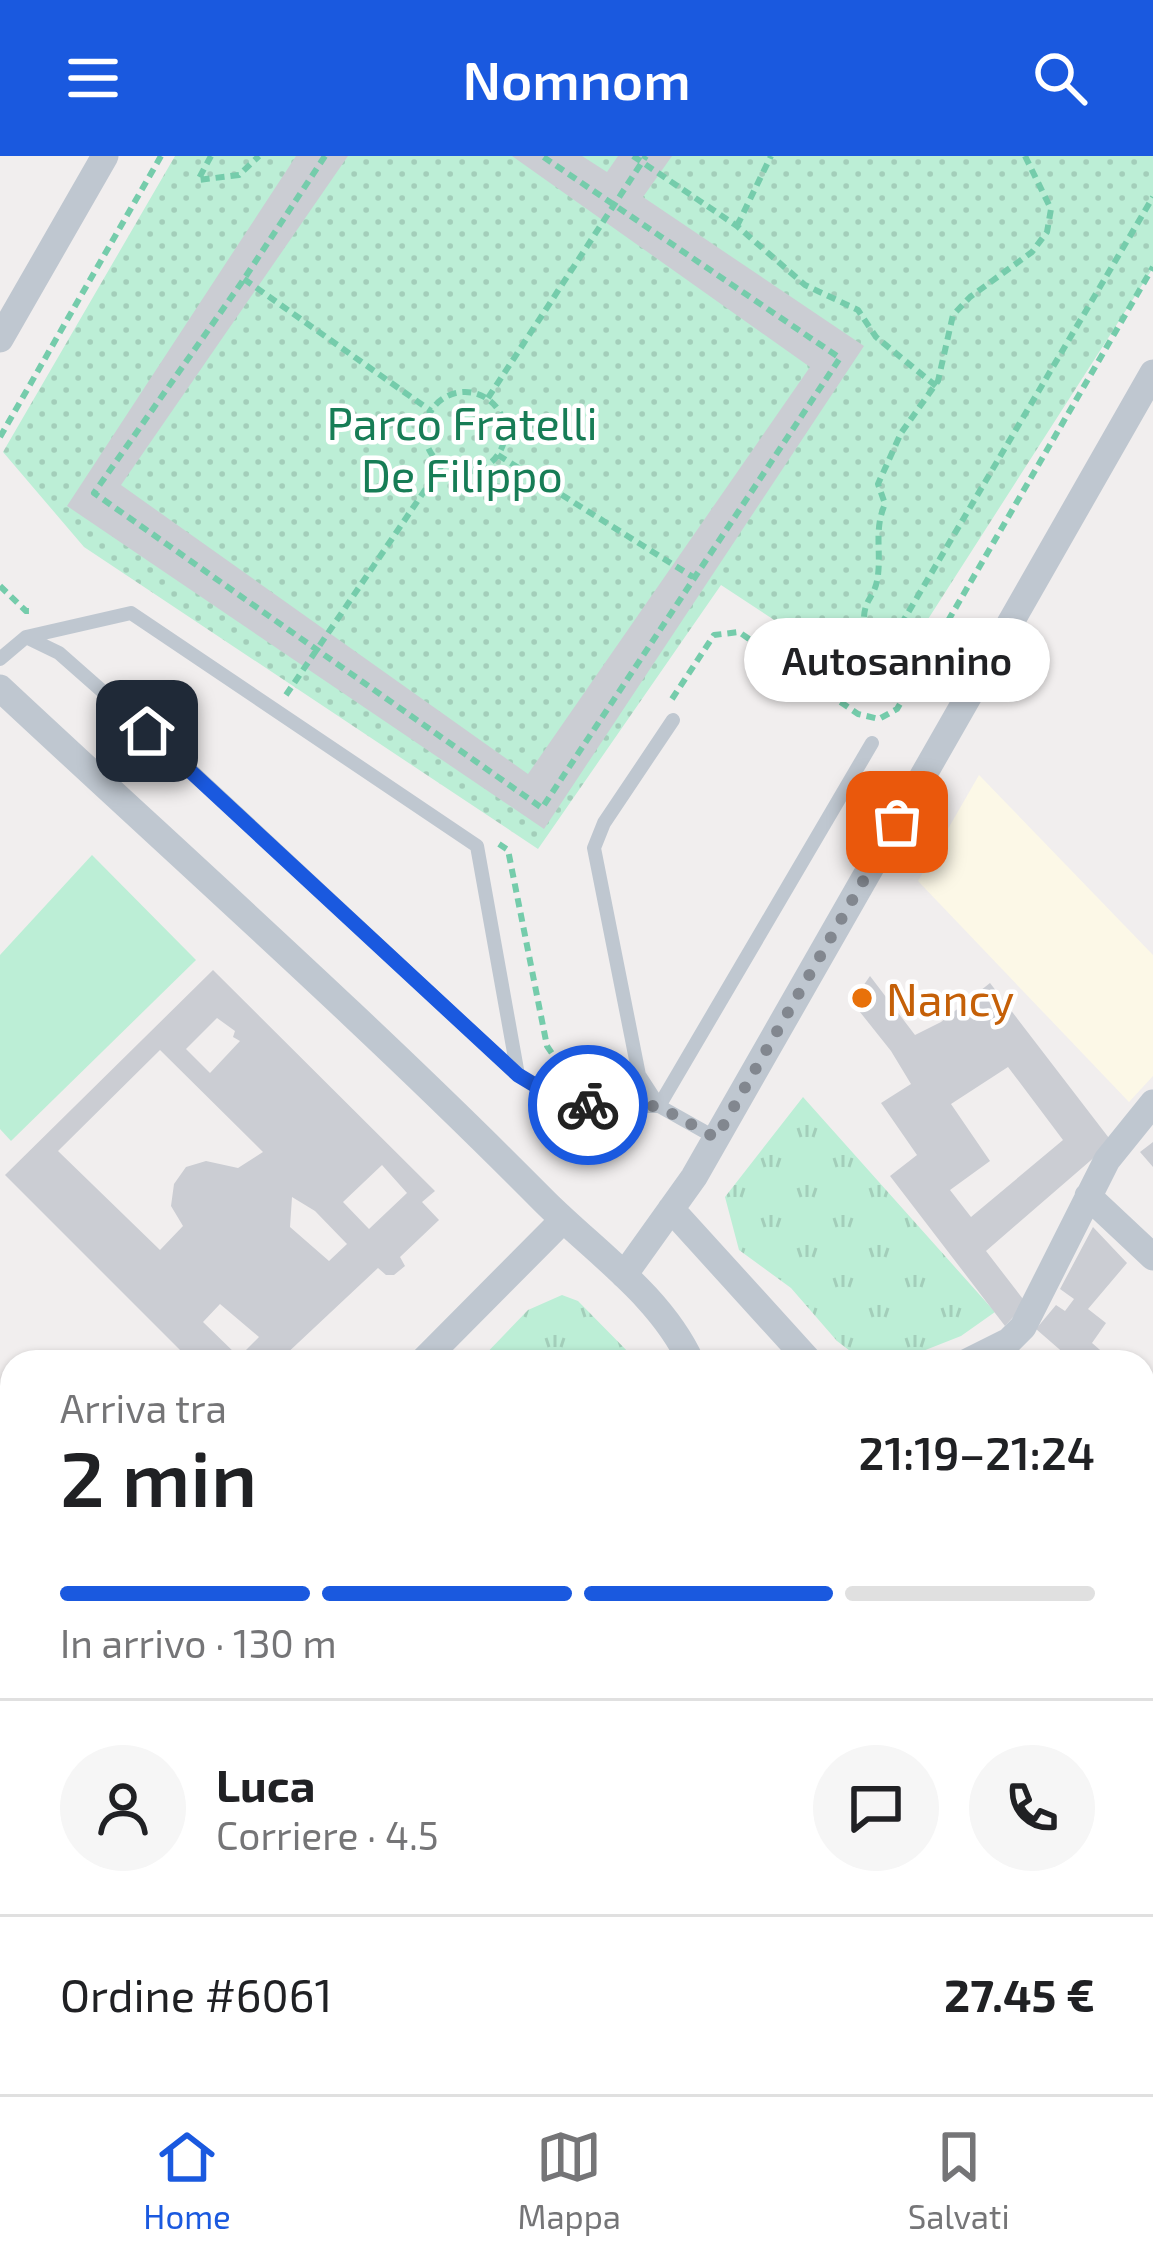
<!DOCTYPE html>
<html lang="it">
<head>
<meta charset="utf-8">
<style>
	:root { --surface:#fff; --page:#f6f6f6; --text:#202124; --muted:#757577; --line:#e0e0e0; --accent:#1a59df }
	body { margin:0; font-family:"Exo 2",sans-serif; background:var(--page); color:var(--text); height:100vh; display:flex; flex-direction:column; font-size:45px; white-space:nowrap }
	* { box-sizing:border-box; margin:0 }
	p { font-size:39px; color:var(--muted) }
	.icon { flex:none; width:66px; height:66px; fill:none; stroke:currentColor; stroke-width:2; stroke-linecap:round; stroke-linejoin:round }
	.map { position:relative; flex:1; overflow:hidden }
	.panel { position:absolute; left:0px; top:1194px; width:1155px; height:744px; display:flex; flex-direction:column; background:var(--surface); border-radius:36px 36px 0 0; box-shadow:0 3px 9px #0004 }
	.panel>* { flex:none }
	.pin { position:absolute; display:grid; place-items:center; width:102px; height:102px; color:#fff; margin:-51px; border-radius:24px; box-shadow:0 6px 18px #0006 }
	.courier { position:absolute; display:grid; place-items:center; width:120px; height:120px; margin:-60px; border:9px solid #1a59df; border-radius:50%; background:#fff; color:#222; box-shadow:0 3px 15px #0007 }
	.bubble { position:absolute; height:84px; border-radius:42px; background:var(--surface); box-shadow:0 3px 9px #0004; font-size:39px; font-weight:600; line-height:84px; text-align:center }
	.head em { font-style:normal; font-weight:600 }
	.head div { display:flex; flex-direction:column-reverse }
	.head { display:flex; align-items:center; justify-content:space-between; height:204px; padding:0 60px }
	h1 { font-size:78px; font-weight:600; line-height:90px }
	.bar { display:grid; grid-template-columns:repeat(4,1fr); gap:18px 12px; align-content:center; height:144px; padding:0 60px }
	.bar i { height:15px; border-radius:9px; background:var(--line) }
	.bar .selected { background:var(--accent) }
	.bar p { grid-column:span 4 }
	.line { display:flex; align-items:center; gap:30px; padding:0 60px; border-top:3px solid var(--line) }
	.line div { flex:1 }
	.round { display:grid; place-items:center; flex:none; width:126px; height:126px; border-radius:63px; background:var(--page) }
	header { display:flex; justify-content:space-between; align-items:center; height:156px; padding:0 60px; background:var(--accent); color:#fff; font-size:54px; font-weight:600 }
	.tab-bar { display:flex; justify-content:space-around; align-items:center; height:168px; border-top:3px solid var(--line); background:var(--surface); font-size:33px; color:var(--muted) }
	.tab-bar a { display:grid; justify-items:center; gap:6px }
	.tab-bar .selected { color:var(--accent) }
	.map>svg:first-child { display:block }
	.commercial { fill:#fcf8e7 }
	.grass { fill:url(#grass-tufts) }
	.park { fill:url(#park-dots) }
	.pitch { fill:#bceed6 }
	.building { fill:#cbcdd3; fill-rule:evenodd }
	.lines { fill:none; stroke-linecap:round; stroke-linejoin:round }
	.path { stroke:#75ccab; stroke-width:6; stroke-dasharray:9 6; stroke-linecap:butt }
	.lane { stroke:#bfc7d0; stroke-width:14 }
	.street { stroke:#bfc7d0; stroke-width:27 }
	.done { stroke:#82878f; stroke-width:12; stroke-dasharray:0 21.6 }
	.route { stroke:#1a59df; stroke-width:15 }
	.food-dot { fill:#e8710a; stroke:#fff; stroke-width:4.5 }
	.labels { text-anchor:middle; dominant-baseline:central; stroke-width:9; stroke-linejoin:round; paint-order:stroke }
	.park-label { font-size:45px; fill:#177d56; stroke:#fff }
	.food-label { font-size:45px; fill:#c56008; stroke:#fff; text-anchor:start }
</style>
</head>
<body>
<header><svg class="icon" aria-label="menu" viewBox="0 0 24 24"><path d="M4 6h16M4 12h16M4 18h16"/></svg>Nomnom<svg class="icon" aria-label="search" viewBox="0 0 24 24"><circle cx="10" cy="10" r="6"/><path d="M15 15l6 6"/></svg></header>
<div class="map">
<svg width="1153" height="1938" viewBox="0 0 1153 1938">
	<defs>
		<pattern id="grass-tufts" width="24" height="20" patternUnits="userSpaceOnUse" patternTransform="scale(3)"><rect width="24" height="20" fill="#bceed6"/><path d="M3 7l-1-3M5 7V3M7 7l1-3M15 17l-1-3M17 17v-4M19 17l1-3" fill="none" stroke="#a3ceba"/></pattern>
		<pattern id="park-dots" width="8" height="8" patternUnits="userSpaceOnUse" patternTransform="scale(3)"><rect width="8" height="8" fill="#bceed6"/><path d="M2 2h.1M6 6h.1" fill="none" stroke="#a3ceba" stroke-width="1.8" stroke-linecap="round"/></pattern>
	</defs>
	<rect width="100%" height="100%" fill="#f1eeee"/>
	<path class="commercial" d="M 979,619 L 1153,799 L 1153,920 L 1129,946 L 918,725 Z"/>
	<path class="grass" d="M 803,941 L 995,1156 L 961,1180 L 895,1206 L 862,1204 L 837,1185 L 791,1132 L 739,1094 L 725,1041 Z
		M 562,1139 L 578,1145 L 638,1206 L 478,1206 L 528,1154 Z
		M 487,1926 L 1069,1926 L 1075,1938 L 500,1938 Z"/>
	<path class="park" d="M 175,0 L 1153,0 L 1153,112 L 882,535 L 721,429 L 538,693 L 84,391 L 3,296 Z"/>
	<path class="pitch" d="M 92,699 L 196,804 L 11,985 L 0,973 L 0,799 Z"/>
	<path class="building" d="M 296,0 L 348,0 L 121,329 L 528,618 L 810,211 L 512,0 L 582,0 L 607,16 L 618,0 L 672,0 L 643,41 L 864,190 L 544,673 L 67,350 Z
		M 213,814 L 435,1035 L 422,1046 L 439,1064 L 400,1101 L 405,1110 L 394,1119 L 386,1119 L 378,1112 L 282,1202 L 272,1194 L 262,1206 L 192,1206 L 5,1019 ZM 217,862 L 235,875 L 233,881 L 240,885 L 210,917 L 186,893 ZM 160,894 L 263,996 L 238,1012 L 206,1005 L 186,1011 L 174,1028 L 171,1050 L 183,1070 L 160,1094 L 58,995 ZM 382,1009 L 407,1037 L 369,1073 L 343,1046 ZM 292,1041 L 315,1055 L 347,1088 L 329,1105 L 290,1071 ZM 220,1148 L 259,1181 L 239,1201 L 203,1166 Z
		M 870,820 L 915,879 L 941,866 L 990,827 L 1112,986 L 986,1095 L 1026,1147 L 1005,1170 L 890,1020 L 917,999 L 881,947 L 911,928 L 891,895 L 852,846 ZM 1008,911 L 1063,984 L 971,1061 L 950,1034 L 990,1005 L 951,948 Z
		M 1153,986 L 1153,1011 L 1140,996 Z
		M 1093,1071 L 1127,1107 L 1088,1153 L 1106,1167 L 1092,1187 L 1114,1206 L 1074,1206 L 1036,1173 L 1056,1149 L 1065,1155 L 1074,1143 L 1060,1133 Z
		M 1016,1196 L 1027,1206 L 997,1206 Z
		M 1153,1261 L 1150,1336 L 1153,1555 L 1143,1545 L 1143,1263 L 1148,1266 Z
		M 0,1682 L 12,1694 L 0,1710 Z
		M 1143,1813 L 1153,1830 L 1153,1894 L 1143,1900 Z
		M 94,1926 L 168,1926 L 157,1938 L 82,1938 Z
		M 363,1926 L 441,1926 L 453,1938 L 375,1938 Z"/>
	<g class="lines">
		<path class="path" d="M 211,0 L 198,24 L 239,19 L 259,0
			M 325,0 L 244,123 L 94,337 L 542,652 L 840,202 L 542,0
			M 633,0 L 737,70 L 805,129 L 858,154 L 876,181 L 936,230
			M 1025,0 L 1051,53 L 1047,76 L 1032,96 L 970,141 L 953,159 L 938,225 L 901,277 L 878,328 L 885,348 C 874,373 881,393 878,419 C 875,446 860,441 865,476 L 889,489 L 1153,41
			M 737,70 L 771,0
			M 244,123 L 431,255
			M425 276a40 40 0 1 1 80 0a40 40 0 1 1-80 0Z
			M 488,242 L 646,0
			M 0,281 L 161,0
			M 498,299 L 693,421
			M 0,430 L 26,455 L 34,455
			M 286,539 L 442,309
			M 672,543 L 714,479 L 739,476 L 858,558 L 879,563 L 897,553 L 1153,111
			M 499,688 L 508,694 L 547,890 L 563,914 C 585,919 600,913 615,898"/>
		<path class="lane" d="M 26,481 L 59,497 L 177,601 L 518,919 L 558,943 L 595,950 L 659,950 L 716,982
			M 0,503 L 26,481 L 131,457 L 477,690 L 518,919
			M 673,564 L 604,667 L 594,692 L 639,919 L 659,950 L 872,587"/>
		<path class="street" d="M 0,183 L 105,0
			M 0,532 C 182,702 369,868 544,1045 C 594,1095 661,1140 691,1206
			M 1088,1040 L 1153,1101
			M 671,1053 L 810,1206
			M 624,1119 L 694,1021 L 1153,217
			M 422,1206 L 563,1064
			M 967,1206 L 1009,1185 L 1023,1171 L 1107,1004 L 1153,947
			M 1143,1708 L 1153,1715
			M 0,1793 L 12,1781"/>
	</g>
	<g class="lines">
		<path class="done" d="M 588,949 L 658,950 L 716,982 L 897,666"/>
		<path class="route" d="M 147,575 L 518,919 L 558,943 L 588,949"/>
	</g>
	<circle class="food-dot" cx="862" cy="842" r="12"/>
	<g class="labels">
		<g class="park-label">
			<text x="462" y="266">Parco Fratelli<tspan x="462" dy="52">De Filippo</tspan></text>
		</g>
		<g class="food-label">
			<text x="886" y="842">Nancy</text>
		</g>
	</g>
</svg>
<div class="pin" style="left:897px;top:666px;background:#ea580c"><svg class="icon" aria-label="bag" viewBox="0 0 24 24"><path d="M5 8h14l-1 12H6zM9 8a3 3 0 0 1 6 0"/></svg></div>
<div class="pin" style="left:147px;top:575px;background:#1f2937"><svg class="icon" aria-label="home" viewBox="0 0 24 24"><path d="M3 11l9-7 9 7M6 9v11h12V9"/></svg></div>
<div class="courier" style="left:588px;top:949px"><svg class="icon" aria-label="bike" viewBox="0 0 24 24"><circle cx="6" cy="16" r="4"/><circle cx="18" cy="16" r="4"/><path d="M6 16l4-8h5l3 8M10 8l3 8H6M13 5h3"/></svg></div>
<div class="bubble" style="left:744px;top:462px;width:306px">Autosannino</div>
<section class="panel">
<div class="head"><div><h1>2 min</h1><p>Arriva tra</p></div><em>21:19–21:24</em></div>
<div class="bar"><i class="selected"></i><i class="selected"></i><i class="selected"></i><i></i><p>In arrivo · 130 m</p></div>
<div class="line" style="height:216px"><a class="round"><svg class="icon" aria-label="person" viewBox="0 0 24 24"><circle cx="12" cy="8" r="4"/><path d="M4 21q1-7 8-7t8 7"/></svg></a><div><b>Luca</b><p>Corriere · 4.5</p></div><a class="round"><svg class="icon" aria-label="chat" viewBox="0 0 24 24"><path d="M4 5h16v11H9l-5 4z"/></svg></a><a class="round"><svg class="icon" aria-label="phone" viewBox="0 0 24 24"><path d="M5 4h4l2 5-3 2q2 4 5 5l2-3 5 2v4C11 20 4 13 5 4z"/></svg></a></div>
<div class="line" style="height:156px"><div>Ordine #6061</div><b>27.45 €</b></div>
</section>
</div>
<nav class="tab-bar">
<a class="selected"><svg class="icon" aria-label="home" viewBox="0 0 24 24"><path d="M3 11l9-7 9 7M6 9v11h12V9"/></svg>Home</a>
<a><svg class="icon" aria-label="map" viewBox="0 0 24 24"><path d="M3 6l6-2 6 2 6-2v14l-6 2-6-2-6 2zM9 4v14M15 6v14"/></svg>Mappa</a>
<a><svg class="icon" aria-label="saved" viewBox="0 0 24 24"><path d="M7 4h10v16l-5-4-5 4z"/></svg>Salvati</a>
</nav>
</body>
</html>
